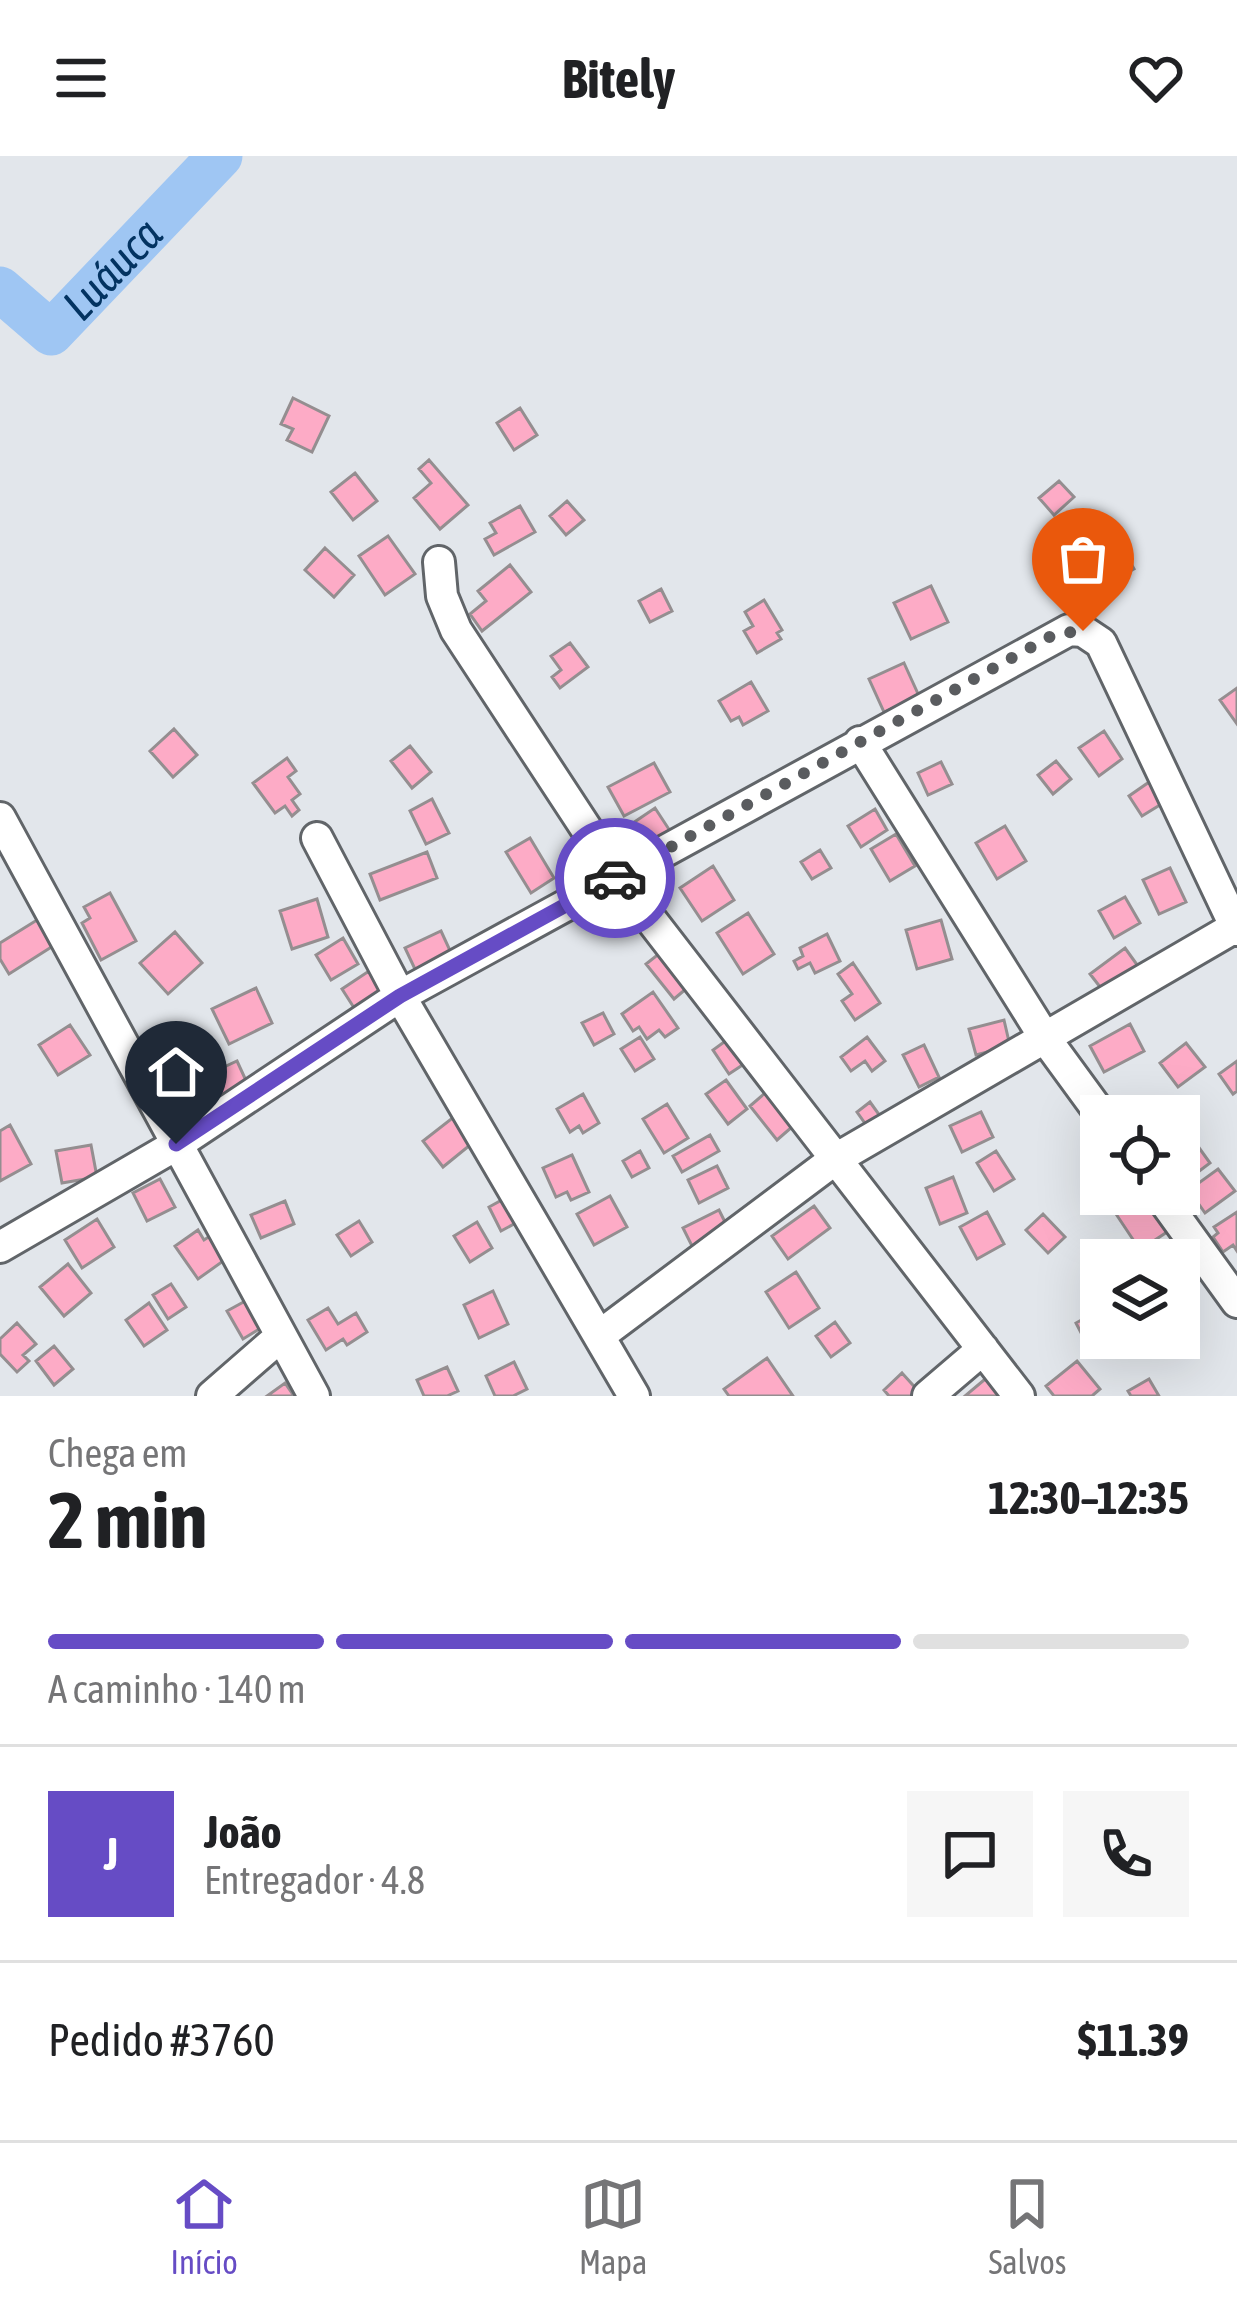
<!DOCTYPE html>
<html lang="pt">
<head>
<meta charset="utf-8">
<style>
	:root { --surface:#fff; --page:#f6f6f6; --text:#202124; --muted:#757577; --line:#e0e0e0; --accent:#664cc5 }
	body { margin:0; font-family:"Asap Condensed",sans-serif; background:var(--page); color:var(--text); height:100vh; display:flex; flex-direction:column; font-size:45px; white-space:nowrap }
	* { box-sizing:border-box; margin:0 }
	p { font-size:39px; color:var(--muted) }
	.icon { flex:none; width:66px; height:66px; fill:none; stroke:currentColor; stroke-width:2; stroke-linecap:round; stroke-linejoin:round }
	.map { position:relative; height:1240px; overflow:hidden }
	.details { display:flex; flex-direction:column; background:var(--surface); flex:1 }
	.details>* { flex:none }
	.tools { position:absolute; left:1080px; top:939px; display:grid; gap:24px }
	.tools a { display:grid; place-items:center; width:120px; height:120px; border-radius:0px; background:var(--surface); box-shadow:0 12px 48px #0002; font-size:60px }
	.pin { position:absolute; display:grid; place-items:center; width:102px; height:102px; color:#fff; margin:-123px -51px; border-radius:50% 50% 50% 0; rotate:-45deg; box-shadow:0 0 12px #0007 }
	.pin .icon { rotate:45deg }
	.courier { position:absolute; display:grid; place-items:center; width:120px; height:120px; margin:-60px; border:9px solid #664cc5; border-radius:50%; background:#fff; color:#222; box-shadow:0 3px 15px #0007 }
	.summary em { font-style:normal; font-weight:700 }
	.summary div { display:flex; flex-direction:column-reverse }
	.summary { display:flex; align-items:center; justify-content:space-between; height:204px; padding:0 48px }
	h1 { font-size:78px; font-weight:700; line-height:90px }
	.bar { display:grid; grid-template-columns:repeat(4,1fr); gap:18px 12px; align-content:center; height:144px; padding:0 48px }
	.bar i { height:15px; border-radius:9px; background:var(--line) }
	.bar .on { background:var(--accent) }
	.bar p { grid-column:span 4 }
	.line { display:flex; align-items:center; gap:30px; padding:0 48px; border-top:3px solid var(--line) }
	.line div { flex:1 }
	.round { display:grid; place-items:center; flex:none; width:126px; height:126px; border-radius:0px; background:var(--page) }
	header { display:flex; justify-content:space-between; align-items:center; height:156px; padding:0 48px; background:var(--surface); font-size:54px; font-weight:700 }
	.dock { display:flex; justify-content:space-around; align-items:center; height:168px; border-top:3px solid var(--line); background:var(--surface); font-size:33px; color:var(--muted) }
	.dock a { display:grid; justify-items:center; gap:6px }
	.dock .on { color:var(--accent) }
	.map>svg:first-child { display:block }
	.lines { fill:none; stroke-linecap:round; stroke-linejoin:round }
	.river { stroke:#9fc6f3; stroke-width:45 }
	.building { fill:#fdabc6; stroke:#948e90; stroke-width:3 }
	.minor-casing { stroke:#616569; stroke-width:36 }
	.minor { stroke:#fff; stroke-width:30 }
	.done { stroke:#5a5c5f; stroke-width:12; stroke-dasharray:0 21.6 }
	.route { stroke:#664cc5; stroke-width:15 }
	.labels { text-anchor:middle; dominant-baseline:central; stroke-width:12; stroke-linejoin:round; paint-order:stroke }
	.water-label { font-size:45px; font-style:italic; fill:#033361; stroke:#e2e6eb }
</style>
</head>
<body>
<header><svg class="icon" aria-label="menu" viewBox="0 0 24 24"><path d="M4 6h16M4 12h16M4 18h16"/></svg>Bitely<svg class="icon" aria-label="heart" viewBox="0 0 24 24"><path d="M12 20l-8-8c-3-5 5-10 8-4 3-6 11-1 8 4z"/></svg></header>
<div class="map">
<svg width="1237" height="1240" viewBox="0 0 1237 1240">
	<rect width="100%" height="100%" fill="#e2e6eb"/>
	<g class="lines">
		<path class="river" id="s1" d="M 0,133 L 51,177 L 220,0"/>
	</g>
	<path class="building" d="M 293,242 L 329,260 L 312,296 L 287,284 L 293,273 L 281,268 Z
		M 520,252 L 537,279 L 514,294 L 497,267 Z
		M 429,304 L 468,349 L 440,373 L 414,342 L 431,327 L 419,313 Z
		M 355,317 L 377,345 L 353,364 L 331,336 Z
		M 1059,325 L 1074,341 L 1054,359 L 1039,342 Z
		M 567,345 L 584,364 L 566,379 L 550,360 Z
		M 520,350 L 535,376 L 494,399 L 485,383 L 496,377 L 490,367 Z
		M 388,380 L 415,418 L 385,439 L 359,400 Z
		M 1117,382 L 1134,413 L 1108,427 L 1091,396 Z
		M 325,392 L 354,419 L 334,441 L 305,414 Z
		M 510,409 L 531,436 L 482,475 L 470,458 L 486,445 L 478,435 Z
		M 931,430 L 948,466 L 911,483 L 894,447 Z
		M 661,433 L 672,455 L 650,466 L 639,445 Z
		M 764,444 L 782,474 L 777,477 L 781,483 L 757,497 L 744,475 L 753,470 L 745,456 Z
		M 570,487 L 588,511 L 560,532 L 552,521 L 561,514 L 551,500 Z
		M 904,507 L 919,540 L 884,556 L 869,523 Z
		M 751,526 L 768,555 L 743,569 L 739,561 L 731,565 L 719,545 Z
		M 1237,532 L 1237,568 L 1220,544 Z
		M 174,573 L 197,599 L 173,621 L 150,595 Z
		M 1104,575 L 1122,603 L 1099,620 L 1079,592 Z
		M 410,590 L 431,616 L 412,632 L 391,605 Z
		M 287,602 L 296,615 L 288,621 L 300,638 L 292,644 L 299,654 L 292,660 L 285,650 L 275,657 L 253,627 Z
		M 1056,605 L 1071,623 L 1053,638 L 1038,619 Z
		M 941,606 L 952,628 L 928,639 L 918,617 Z
		M 654,607 L 670,636 L 624,660 L 608,631 Z
		M 1155,622 L 1168,644 L 1142,660 L 1129,640 Z
		M 432,643 L 449,677 L 426,688 L 410,655 Z
		M 655,652 L 676,684 L 651,701 L 630,669 Z
		M 875,653 L 887,674 L 861,691 L 848,670 Z
		M 1005,670 L 1026,705 L 997,723 L 976,687 Z
		M 896,678 L 915,710 L 890,725 L 871,693 Z
		M 530,682 L 554,722 L 531,737 L 506,696 Z
		M 820,694 L 831,712 L 812,723 L 801,706 Z
		M 427,696 L 437,722 L 380,744 L 370,718 Z
		M 713,710 L 734,744 L 702,765 L 680,732 Z
		M 1170,712 L 1186,746 L 1159,758 L 1143,724 Z
		M 110,737 L 136,785 L 101,804 L 82,767 L 90,762 L 84,751 Z
		M 1125,741 L 1140,767 L 1114,782 L 1099,755 Z
		M 317,743 L 328,781 L 292,793 L 280,755 Z
		M 748,757 L 774,798 L 743,818 L 717,777 Z
		M 37,764 L 53,790 L 9,818 L 0,803 L 0,787 Z
		M 941,764 L 952,803 L 917,813 L 906,774 Z
		M 441,775 L 453,801 L 422,828 L 405,792 Z
		M 175,776 L 202,807 L 168,838 L 140,807 Z
		M 827,778 L 840,805 L 815,817 L 810,807 L 798,813 L 794,805 L 803,800 L 800,792 Z
		M 343,782 L 358,808 L 331,824 L 316,799 Z
		M 1125,792 L 1143,817 L 1104,836 L 1090,818 Z
		M 665,793 L 693,827 L 674,843 L 646,808 Z
		M 853,807 L 880,847 L 855,864 L 842,845 L 852,838 L 838,818 Z
		M 369,815 L 385,840 L 358,858 L 342,833 Z
		M 256,832 L 272,867 L 229,888 L 212,853 Z
		M 653,836 L 678,872 L 665,881 L 659,874 L 647,883 L 639,871 L 633,875 L 622,858 Z
		M 603,857 L 614,878 L 594,889 L 582,867 Z
		M 1004,864 L 1010,890 L 976,899 L 969,873 Z
		M 1130,868 L 1144,895 L 1104,916 L 1090,890 Z
		M 70,869 L 90,899 L 58,919 L 39,889 Z
		M 640,881 L 654,903 L 635,915 L 621,893 Z
		M 731,881 L 747,906 L 729,918 L 713,894 Z
		M 867,881 L 885,905 L 872,915 L 865,905 L 851,915 L 841,901 Z
		M 1186,887 L 1205,911 L 1178,931 L 1160,907 Z
		M 924,889 L 939,921 L 919,931 L 903,899 Z
		M 237,905 L 249,931 L 203,952 L 192,926 Z
		M 1237,905 L 1237,935 L 1233,938 L 1219,918 Z
		M 726,924 L 747,953 L 728,968 L 706,938 Z
		M 772,931 L 800,964 L 777,984 L 750,950 Z
		M 583,938 L 599,967 L 583,977 L 579,970 L 570,976 L 557,953 Z
		M 1167,945 L 1176,960 L 1141,960 Z
		M 870,946 L 888,971 L 874,980 L 857,956 Z
		M 667,948 L 688,982 L 664,997 L 643,963 Z
		M 981,956 L 993,981 L 962,996 L 950,970 Z
		M 455,960 L 475,985 L 443,1011 L 423,985 Z
		M 10,969 L 31,1008 L 0,1025 L 0,975 Z
		M 710,979 L 719,995 L 682,1016 L 673,1000 Z
		M 1192,982 L 1210,1007 L 1186,1025 L 1179,1015 L 1179,991 Z
		M 91,989 L 97,1021 L 62,1027 L 56,995 Z
		M 640,995 L 649,1012 L 632,1021 L 623,1005 Z
		M 996,995 L 1014,1023 L 994,1035 L 977,1007 Z
		M 572,999 L 589,1036 L 571,1044 L 567,1036 L 556,1041 L 543,1012 Z
		M 717,1010 L 728,1032 L 699,1047 L 688,1024 Z
		M 1218,1013 L 1235,1035 L 1205,1057 L 1189,1034 Z
		M 953,1021 L 967,1057 L 940,1068 L 926,1032 Z
		M 160,1023 L 175,1051 L 147,1065 L 133,1037 Z
		M 1113,1038 L 1142,1038 L 1167,1076 L 1140,1094 L 1106,1043 Z
		M 511,1039 L 523,1063 L 501,1075 L 489,1051 Z
		M 610,1040 L 627,1071 L 594,1089 L 577,1058 Z
		M 285,1045 L 294,1068 L 261,1082 L 251,1059 Z
		M 814,1050 L 830,1072 L 788,1103 L 772,1080 Z
		M 719,1054 L 732,1080 L 696,1098 L 683,1072 Z
		M 987,1056 L 1004,1088 L 977,1103 L 960,1071 Z
		M 1237,1056 L 1237,1095 L 1233,1089 L 1223,1096 L 1213,1081 L 1218,1077 L 1214,1071 Z
		M 1043,1058 L 1065,1081 L 1048,1097 L 1026,1074 Z
		M 97,1063 L 114,1091 L 82,1112 L 65,1084 Z
		M 359,1065 L 372,1086 L 351,1100 L 337,1079 Z
		M 477,1066 L 492,1092 L 470,1106 L 454,1080 Z
		M 198,1074 L 204,1084 L 210,1080 L 226,1103 L 198,1123 L 175,1090 Z
		M 1166,1085 L 1177,1104 L 1139,1104 L 1138,1101 Z
		M 1112,1095 L 1119,1104 L 1101,1104 L 1101,1138 L 1084,1116 Z
		M 68,1108 L 91,1137 L 64,1160 L 40,1131 Z
		M 796,1116 L 819,1152 L 789,1172 L 766,1136 Z
		M 171,1128 L 186,1151 L 168,1163 L 153,1139 Z
		M 493,1135 L 508,1168 L 479,1182 L 464,1149 Z
		M 249,1143 L 264,1170 L 243,1183 L 227,1155 Z
		M 149,1147 L 167,1174 L 144,1190 L 126,1164 Z
		M 328,1152 L 338,1168 L 356,1157 L 367,1176 L 347,1189 L 343,1183 L 326,1194 L 308,1164 Z
		M 1101,1153 L 1101,1182 L 1116,1182 L 1091,1196 L 1076,1167 Z
		M 835,1166 L 850,1187 L 831,1201 L 816,1180 Z
		M 17,1167 L 36,1188 L 23,1199 L 29,1205 L 17,1216 L 0,1198 L 0,1183 Z
		M 54,1190 L 73,1213 L 54,1229 L 36,1205 Z
		M 767,1202 L 793,1240 L 729,1240 L 724,1233 Z
		M 1077,1205 L 1100,1233 L 1092,1240 L 1054,1240 L 1046,1230 Z
		M 514,1206 L 527,1233 L 513,1240 L 495,1240 L 486,1220 Z
		M 447,1211 L 458,1235 L 447,1240 L 424,1240 L 417,1224 Z
		M 902,1217 L 921,1238 L 918,1240 L 889,1240 L 884,1234 Z
		M 990,1219 L 1006,1240 L 965,1240 Z
		M 1149,1223 L 1159,1240 L 1131,1240 L 1128,1235 Z
		M 285,1227 L 294,1240 L 267,1240 Z"/>
	<g class="lines">
		<defs>
			<path id="minor" d="M 439,406 L 442,440 L 456,474 L 618,721 L 1019,1240
				M 860,586 L 1045,882 L 1102,960
				M 0,662 L 314,1240
				M 317,682 L 400,840 L 634,1240
				M 1159,1038 L 1237,1146
				M 0,1091 L 176,989 L 400,840 L 1069,474 L 1083,475 L 1101,487 L 1237,774
				M 599,1180 L 834,1004 L 1237,770
				M 212,1240 L 281,1180
				M 928,1240 L 983,1193"/>
		</defs>
		<use href="#minor" class="minor-casing"/>
		<use href="#minor" class="minor"/>
	</g>
	<g class="lines">
		<path class="done" d="M 615,722 L 1055,478 L 1083,475"/>
		<path class="route" d="M 176,988 L 400,840 L 615,722"/>
	</g>
	<g class="labels">
		<g class="water-label">
			<text stroke="none"><textPath href="#s1" startOffset="156">Luáuca</textPath></text>
		</g>
	</g>
</svg>
<div class="tools">
<a><svg class="icon" aria-label="locate" viewBox="0 0 24 24"><circle cx="12" cy="12" r="6"/><path d="M12 2v4M12 18v4M2 12h4M18 12h4"/></svg></a>
<a><svg class="icon" aria-label="layers" viewBox="0 0 24 24"><path d="M12 4l9 5-9 5-9-5zM3 14l9 5 9-5"/></svg></a>
</div>
<div class="pin" style="left:1083px;top:475px;background:#ea580c"><svg class="icon" aria-label="bag" viewBox="0 0 24 24"><path d="M5 8h14l-1 12H6zM9 8a3 3 0 0 1 6 0"/></svg></div>
<div class="pin" style="left:176px;top:988px;background:#1f2937"><svg class="icon" aria-label="home" viewBox="0 0 24 24"><path d="M3 11l9-7 9 7M6 9v11h12V9"/></svg></div>
<div class="courier" style="left:615px;top:722px"><svg class="icon" aria-label="car" viewBox="0 0 24 24"><path d="M5 17H2v-5l4-1 3-4h7l3 4 3 1v5h-3M9 17h6M6 11h13"/><circle cx="7" cy="17" r="2"/><circle cx="17" cy="17" r="2"/></svg></div>
</div>
<section class="details">
<div class="summary"><div><h1>2 min</h1><p>Chega em</p></div><em>12:30–12:35</em></div>
<div class="bar"><i class="on"></i><i class="on"></i><i class="on"></i><i></i><p>A caminho · 140 m</p></div>
<div class="line" style="height:216px"><b class="round" style="background:var(--accent);color:#fff">J</b><div><b>João</b><p>Entregador · 4.8</p></div><a class="round"><svg class="icon" aria-label="chat" viewBox="0 0 24 24"><path d="M4 5h16v11H9l-5 4z"/></svg></a><a class="round"><svg class="icon" aria-label="phone" viewBox="0 0 24 24"><path d="M5 4h4l2 5-3 2q2 4 5 5l2-3 5 2v4C11 20 4 13 5 4z"/></svg></a></div>
<div class="line" style="height:156px"><div>Pedido #3760</div><b>$11.39</b></div>
</section>
<nav class="dock">
<a class="on"><svg class="icon" aria-label="home" viewBox="0 0 24 24"><path d="M3 11l9-7 9 7M6 9v11h12V9"/></svg>Início</a>
<a><svg class="icon" aria-label="map" viewBox="0 0 24 24"><path d="M3 6l6-2 6 2 6-2v14l-6 2-6-2-6 2zM9 4v14M15 6v14"/></svg>Mapa</a>
<a><svg class="icon" aria-label="saved" viewBox="0 0 24 24"><path d="M7 4h10v16l-5-4-5 4z"/></svg>Salvos</a>
</nav>
</body>
</html>
